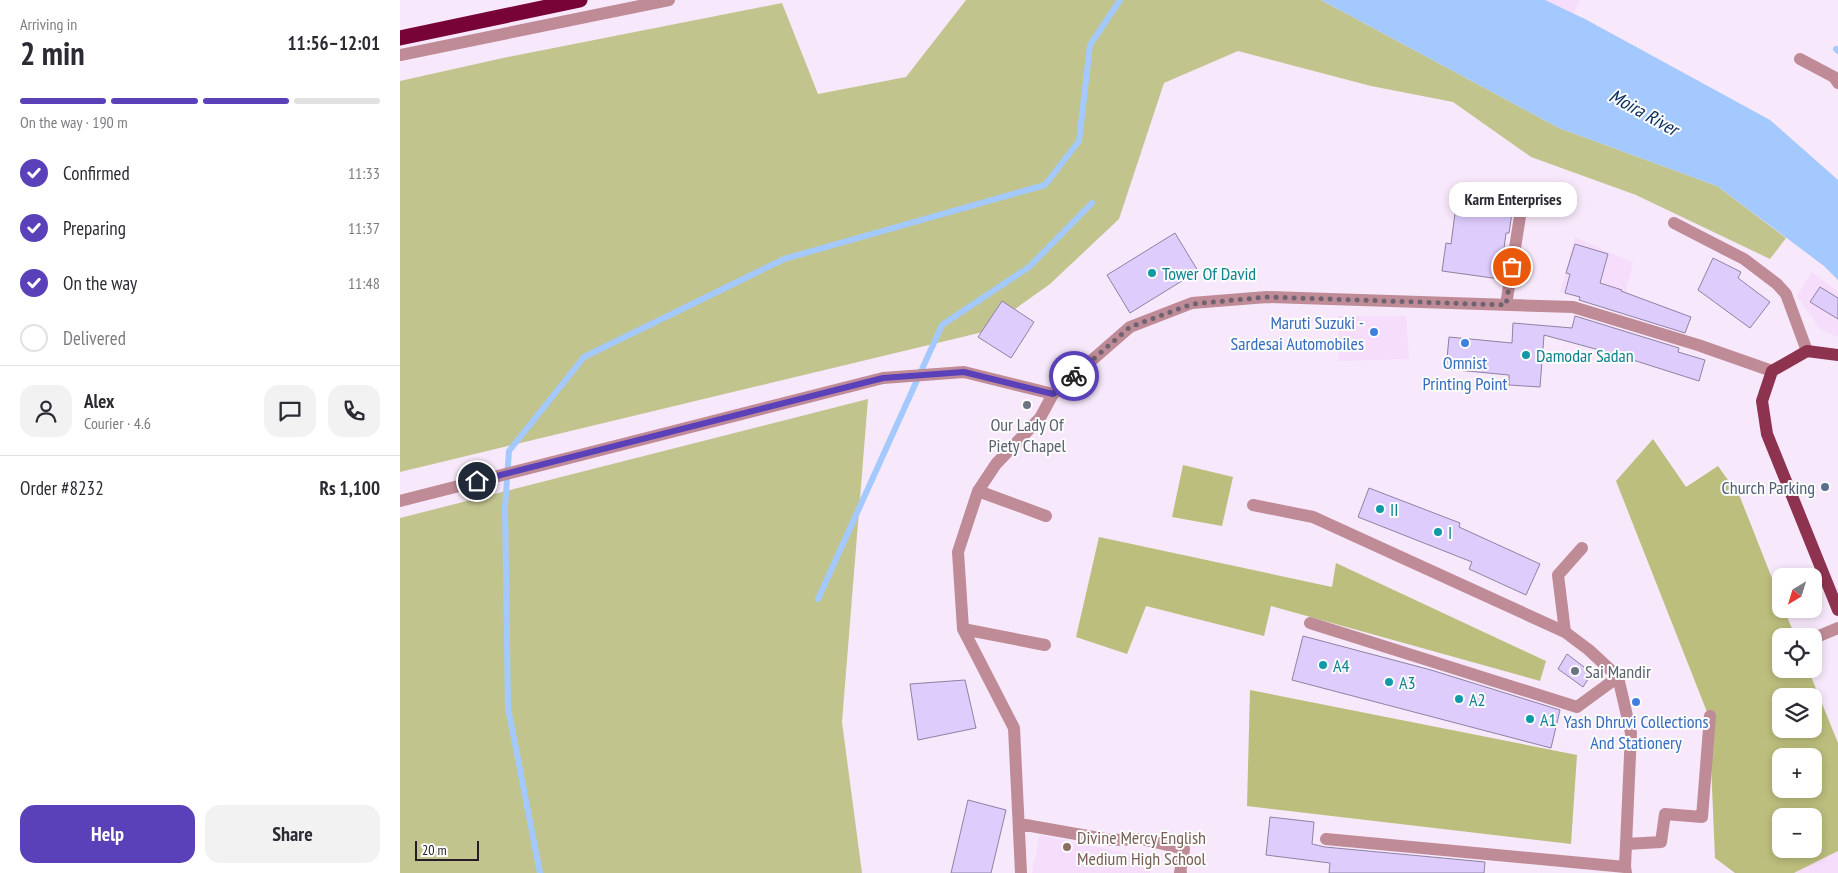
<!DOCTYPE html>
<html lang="en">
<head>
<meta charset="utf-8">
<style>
	:root { --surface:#fff; --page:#f2f2f3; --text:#2b2b33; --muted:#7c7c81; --line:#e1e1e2; --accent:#5a41b9 }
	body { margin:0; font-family:"PT Sans Narrow",sans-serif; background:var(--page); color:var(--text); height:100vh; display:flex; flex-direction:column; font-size:19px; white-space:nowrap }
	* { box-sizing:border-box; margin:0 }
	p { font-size:16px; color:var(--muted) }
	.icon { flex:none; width:28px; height:28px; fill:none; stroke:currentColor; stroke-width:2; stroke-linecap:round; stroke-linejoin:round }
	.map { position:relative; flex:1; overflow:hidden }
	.panel { display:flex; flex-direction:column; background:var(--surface); width:400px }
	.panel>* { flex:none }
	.needle { width:32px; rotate:218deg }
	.tools { position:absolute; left:1372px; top:568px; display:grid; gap:10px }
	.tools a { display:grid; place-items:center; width:50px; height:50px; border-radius:10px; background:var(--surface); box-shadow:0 2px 8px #0003; font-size:25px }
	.scale { position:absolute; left:15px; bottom:12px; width:64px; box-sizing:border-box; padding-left:5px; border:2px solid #251c27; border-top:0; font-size:14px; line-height:18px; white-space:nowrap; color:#251c27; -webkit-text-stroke:4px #fcfcfc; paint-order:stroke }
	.pin { position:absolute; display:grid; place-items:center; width:42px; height:42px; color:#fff; margin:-21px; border:2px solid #fff; border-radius:50%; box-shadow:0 1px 5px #0007 }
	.courier { position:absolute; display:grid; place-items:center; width:50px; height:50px; margin:-25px; border:4px solid #5a41b9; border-radius:50%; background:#fff; color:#222; box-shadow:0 1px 6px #0007 }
	.bubble { position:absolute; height:35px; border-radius:15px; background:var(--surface); box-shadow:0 2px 8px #0003; font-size:16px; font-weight:600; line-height:35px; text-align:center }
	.summary em { font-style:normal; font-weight:600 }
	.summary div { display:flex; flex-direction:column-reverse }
	.summary { display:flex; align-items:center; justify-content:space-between; height:85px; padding:0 20px }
	h1 { font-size:32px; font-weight:600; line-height:38px }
	.bar { display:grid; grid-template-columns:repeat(4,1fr); gap:8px 5px; align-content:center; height:60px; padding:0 20px }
	.bar i { height:6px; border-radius:4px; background:var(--line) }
	.bar .current { background:var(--accent) }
	.bar p { grid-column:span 4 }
	.line { display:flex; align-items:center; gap:12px; padding:0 20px; border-top:1px solid var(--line) }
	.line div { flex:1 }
	.round { display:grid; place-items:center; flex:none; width:52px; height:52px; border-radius:15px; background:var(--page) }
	ol { padding:0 20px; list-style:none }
	li { display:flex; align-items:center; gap:15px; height:55px }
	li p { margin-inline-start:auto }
	li .icon { padding:5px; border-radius:50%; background:var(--accent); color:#fff; stroke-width:4 }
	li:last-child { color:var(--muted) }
	li i { width:28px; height:28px; border:2px solid var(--line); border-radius:50% }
	.action { display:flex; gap:10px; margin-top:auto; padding:10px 20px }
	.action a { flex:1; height:58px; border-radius:15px; background:var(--accent); color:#fff; font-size:20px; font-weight:600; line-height:58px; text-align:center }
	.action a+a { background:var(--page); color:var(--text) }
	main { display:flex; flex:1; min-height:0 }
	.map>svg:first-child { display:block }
	.built { fill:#f5ddfb }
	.green { fill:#c2c48e }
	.forest { fill:#bcbe7d; fill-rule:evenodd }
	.water { fill:#a3c9ff }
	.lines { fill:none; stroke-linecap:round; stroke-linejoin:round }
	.stream { stroke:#a3c9ff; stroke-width:6 }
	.building { fill:#deccfd; stroke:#8e82a2 }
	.minor { stroke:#bf8b97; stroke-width:12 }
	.major { stroke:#8d3350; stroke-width:12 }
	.highway { stroke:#780437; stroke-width:15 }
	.done { stroke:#6f6371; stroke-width:5; stroke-dasharray:0 9 }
	.route { stroke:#5a41b9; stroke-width:6 }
	.culture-dot { fill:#0f9aa8; stroke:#fcfcfc; stroke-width:2 }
	.shop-dot { fill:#3f7fe0; stroke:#fcfcfc; stroke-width:2 }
	.worship-dot { fill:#6b7280; stroke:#fcfcfc; stroke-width:2 }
	.service-dot { fill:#5c6f8a; stroke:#fcfcfc; stroke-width:2 }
	.education-dot { fill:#8d6e63; stroke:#fcfcfc; stroke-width:2 }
	.labels { text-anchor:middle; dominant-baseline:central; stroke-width:4; stroke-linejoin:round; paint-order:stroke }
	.culture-label { font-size:18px; fill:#0d838f; stroke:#fcfcfc; text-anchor:start }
	.shop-label { font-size:18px; fill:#366cbe; stroke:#fcfcfc }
	.worship-label { font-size:18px; fill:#5b616d; stroke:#fcfcfc }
	.service-label { font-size:18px; fill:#4e5e75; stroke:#fcfcfc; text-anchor:end }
	.education-label { font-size:18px; fill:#785e54; stroke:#fcfcfc; text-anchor:start }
	.water-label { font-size:19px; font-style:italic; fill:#072c5a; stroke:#fcfcfc }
</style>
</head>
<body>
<main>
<section class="panel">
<div class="summary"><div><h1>2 min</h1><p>Arriving in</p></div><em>11:56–12:01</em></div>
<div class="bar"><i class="current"></i><i class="current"></i><i class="current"></i><i></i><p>On the way · 190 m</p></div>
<ol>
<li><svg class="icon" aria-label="check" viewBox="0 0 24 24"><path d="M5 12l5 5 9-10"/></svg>Confirmed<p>11:33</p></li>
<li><svg class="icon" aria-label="check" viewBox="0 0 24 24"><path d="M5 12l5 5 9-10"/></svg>Preparing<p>11:37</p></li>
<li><svg class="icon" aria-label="check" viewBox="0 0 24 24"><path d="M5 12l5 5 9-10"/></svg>On the way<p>11:48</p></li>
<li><i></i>Delivered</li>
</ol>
<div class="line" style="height:90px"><a class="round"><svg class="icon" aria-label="person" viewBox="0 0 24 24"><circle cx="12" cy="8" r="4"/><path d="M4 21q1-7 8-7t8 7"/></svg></a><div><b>Alex</b><p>Courier · 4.6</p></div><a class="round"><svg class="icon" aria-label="chat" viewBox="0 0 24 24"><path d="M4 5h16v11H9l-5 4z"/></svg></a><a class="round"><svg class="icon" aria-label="phone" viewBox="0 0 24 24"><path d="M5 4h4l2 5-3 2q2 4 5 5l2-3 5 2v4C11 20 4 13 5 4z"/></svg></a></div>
<div class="line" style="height:65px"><div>Order #8232</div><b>Rs 1,100</b></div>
<div class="action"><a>Help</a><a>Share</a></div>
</section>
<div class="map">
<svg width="1438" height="873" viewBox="0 0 1438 873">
	<rect width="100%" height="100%" fill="#f8e8fb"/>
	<path class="built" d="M 1145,0 L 1180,0 L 1174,14 Z
		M 1175,237 L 1233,263 L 1221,309 L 1160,292 Z
		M 1412,272 L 1438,292 L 1438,337 L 1421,330 L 1397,296 Z
		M 938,316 L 1006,316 L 1009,359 L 939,361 Z
		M 640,835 L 753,859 L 750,873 L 632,873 Z
		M 1438,851 L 1438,873 L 1394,873 Z"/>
	<path class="green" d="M 566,0 L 921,0 L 1159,128 L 1317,186 L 1386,238 L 1370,259 L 1236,195 L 1131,157 L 1053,102 L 971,86 L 838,51 L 764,83 L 719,219 L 650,284 L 583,332 L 0,472 L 0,81 L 103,58 L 382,3 L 418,94 L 506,77 Z
		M 468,399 L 442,722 L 462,873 L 0,873 L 0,518 Z"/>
	<path class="forest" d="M 1253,439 L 1286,487 L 1318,466 L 1340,497 L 1381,601 L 1381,609 L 1384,609 L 1395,636 L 1381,636 L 1381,669 L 1408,669 L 1438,743 L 1438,851 L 1394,873 L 1335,873 L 1315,858 L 1309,717 L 1216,481 ZM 1381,696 L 1414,696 L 1414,729 L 1381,729 ZM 1381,756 L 1414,756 L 1414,789 L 1381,789 ZM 1381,816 L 1414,816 L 1414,849 L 1381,849 Z
		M 783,465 L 833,477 L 822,526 L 772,517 Z
		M 699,537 L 932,587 L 936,563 L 1146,661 L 1140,681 L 871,606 L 864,636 L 746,606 L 727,654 L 676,637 Z
		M 850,690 L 1177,755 L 1171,844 L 847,806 Z"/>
	<path class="water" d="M 921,0 L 1145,0 L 1185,19 L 1370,120 L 1438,180 L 1438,280 L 1424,266 L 1317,186 L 1159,128 Z"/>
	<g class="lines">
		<path class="stream" d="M 1436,49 L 1438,51
			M 418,599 L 542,325 L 629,267 L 692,203
			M 140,873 L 108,708 L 105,507 L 109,451 L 184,357 L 384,259 L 645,185 L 679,141 L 690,45 L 720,0"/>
	</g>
	<path class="building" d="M 1057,198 L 1113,206 L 1109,233 L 1106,233 L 1100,279 L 1042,271 L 1046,243 L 1051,244 Z
		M 775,233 L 798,271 L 730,313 L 707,275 Z
		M 1175,244 L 1208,254 L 1200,283 L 1222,290 L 1221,291 L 1291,317 L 1285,333 L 1179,300 L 1180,297 L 1165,293 L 1170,274 L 1166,273 Z
		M 1313,258 L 1341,272 L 1338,278 L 1370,302 L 1350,328 L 1298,290 Z
		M 1420,287 L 1438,298 L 1438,319 L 1410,302 Z
		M 602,301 L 634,322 L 611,358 L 578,337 Z
		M 1175,316 L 1279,348 L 1278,352 L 1305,360 L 1299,381 L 1214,354 L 1144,335 L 1140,387 L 1109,385 L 1109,375 L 1046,369 L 1049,337 L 1112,343 L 1113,323 L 1172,328 Z
		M 969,488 L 1060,523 L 1059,527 L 1140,564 L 1126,595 L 1069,569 L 1072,562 L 958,517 Z
		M 903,636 L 1031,670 L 1160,710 L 1151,748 L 892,680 Z
		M 1167,654 L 1192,673 L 1183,687 L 1158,669 Z
		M 565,680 L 576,728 L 518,740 L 510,684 Z
		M 568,800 L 606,810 L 591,873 L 551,873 Z
		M 870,817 L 914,822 L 912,844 L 925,847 L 1085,862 L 1084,873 L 929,873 L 930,863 L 866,855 Z"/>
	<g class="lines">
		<path class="minor" d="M 0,55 L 269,0
			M 1400,59 L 1434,77 L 1438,83
			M 1274,223 L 1344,259 L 1377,284 L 1386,294 L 1407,351
			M 1106,305 L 1124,191
			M 578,491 L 646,516
			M 0,501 L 483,378 L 564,372 L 653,394
			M 853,505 L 913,517 L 1165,632 L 1189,650 L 1218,677 L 1231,733 L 1225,867 L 1226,873
			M 910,623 L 1177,707 L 1218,677
			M 563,629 L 645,645
			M 1165,632 L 1158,575 L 1182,548
			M 1414,638 L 1438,628
			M 620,824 L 710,840 L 742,839 L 784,849 L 780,873 L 781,873
			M 926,839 L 1225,867
			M 1226,844 L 1261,842 L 1265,814 L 1302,817 L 1310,716
			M 621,873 L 614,728 L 563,629 L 558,552 L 578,491 L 596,464 L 640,418 L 653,394 L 730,327 L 792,303 L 867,297 L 1173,307 L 1298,345 L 1372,371"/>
		<path class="major" d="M 1438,355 L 1407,351 L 1372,371 L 1362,401 L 1367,434 L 1438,610"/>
		<path class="highway" d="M 0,38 L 180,0"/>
	</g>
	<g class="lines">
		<path class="done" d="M 674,376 L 730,327 L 792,304 L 867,297 L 1106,305 L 1112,267"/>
		<path class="route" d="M 77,481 L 483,378 L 564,372 L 653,394 L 674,376"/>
	</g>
	<g class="culture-dot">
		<circle cx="752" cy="273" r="5"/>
		<circle cx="1126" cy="355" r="5"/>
		<circle cx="980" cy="509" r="5"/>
		<circle cx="1038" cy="532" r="5"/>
		<circle cx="923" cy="665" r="5"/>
		<circle cx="989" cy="682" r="5"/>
		<circle cx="1059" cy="699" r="5"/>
		<circle cx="1130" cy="719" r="5"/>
	</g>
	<g class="shop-dot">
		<circle cx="974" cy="332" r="5"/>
		<circle cx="1065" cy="343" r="5"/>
		<circle cx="1236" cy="702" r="5"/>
	</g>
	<g class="worship-dot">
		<circle cx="627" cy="405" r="5"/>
		<circle cx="1175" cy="671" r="5"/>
	</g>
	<circle class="service-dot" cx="1425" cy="487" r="5"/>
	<circle class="education-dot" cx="667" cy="847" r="5"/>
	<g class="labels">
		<g class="culture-label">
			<text x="762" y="273">Tower Of David</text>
			<text x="1136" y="355">Damodar Sadan</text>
			<text x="990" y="509">II</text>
			<text x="1048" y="532">I</text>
			<text x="933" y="665">A4</text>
			<text x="999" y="682">A3</text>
			<text x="1069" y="699">A2</text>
			<text x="1140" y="719">A1</text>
		</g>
		<g class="shop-label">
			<text x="964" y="322" text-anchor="end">Maruti Suzuki -<tspan x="964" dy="21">Sardesai Automobiles</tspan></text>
			<text x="1065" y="362">Omnist<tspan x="1065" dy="21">Printing Point</tspan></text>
			<text x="1236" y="721">Yash Dhruvi Collections<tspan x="1236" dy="21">And Stationery</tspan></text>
		</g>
		<g class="worship-label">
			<text x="627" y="424">Our Lady Of<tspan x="627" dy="21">Piety Chapel</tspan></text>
			<text x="1185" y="671" text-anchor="start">Sai Mandir</text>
		</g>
		<g class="service-label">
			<text x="1415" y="487">Church Parking</text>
		</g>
		<g class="education-label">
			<text x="677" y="837">Divine Mercy English<tspan x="677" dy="21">Medium High School</tspan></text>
		</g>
		<g class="water-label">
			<text transform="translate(1244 112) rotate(29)">Moira River</text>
		</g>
	</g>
</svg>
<div class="tools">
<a><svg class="needle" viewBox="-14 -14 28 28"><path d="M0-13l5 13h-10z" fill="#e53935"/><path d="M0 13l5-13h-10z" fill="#7c7c81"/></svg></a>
<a><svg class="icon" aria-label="locate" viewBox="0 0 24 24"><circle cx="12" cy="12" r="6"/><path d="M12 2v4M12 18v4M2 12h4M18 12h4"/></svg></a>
<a><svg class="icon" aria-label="layers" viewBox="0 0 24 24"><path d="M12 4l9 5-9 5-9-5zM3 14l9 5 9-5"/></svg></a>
<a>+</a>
<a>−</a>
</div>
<div class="scale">20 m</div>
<div class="pin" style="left:1112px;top:267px;background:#ea580c"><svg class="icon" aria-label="bag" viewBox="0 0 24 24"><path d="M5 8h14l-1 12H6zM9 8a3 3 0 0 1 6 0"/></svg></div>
<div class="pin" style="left:77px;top:481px;background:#1f2937"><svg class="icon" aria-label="home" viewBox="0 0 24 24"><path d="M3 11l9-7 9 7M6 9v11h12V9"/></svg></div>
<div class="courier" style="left:674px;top:376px"><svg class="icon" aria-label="bike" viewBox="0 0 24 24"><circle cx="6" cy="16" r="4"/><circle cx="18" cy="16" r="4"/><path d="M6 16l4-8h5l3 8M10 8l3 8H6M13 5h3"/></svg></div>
<div class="bubble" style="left:1049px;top:182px;width:128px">Karm Enterprises</div>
</div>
</main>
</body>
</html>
